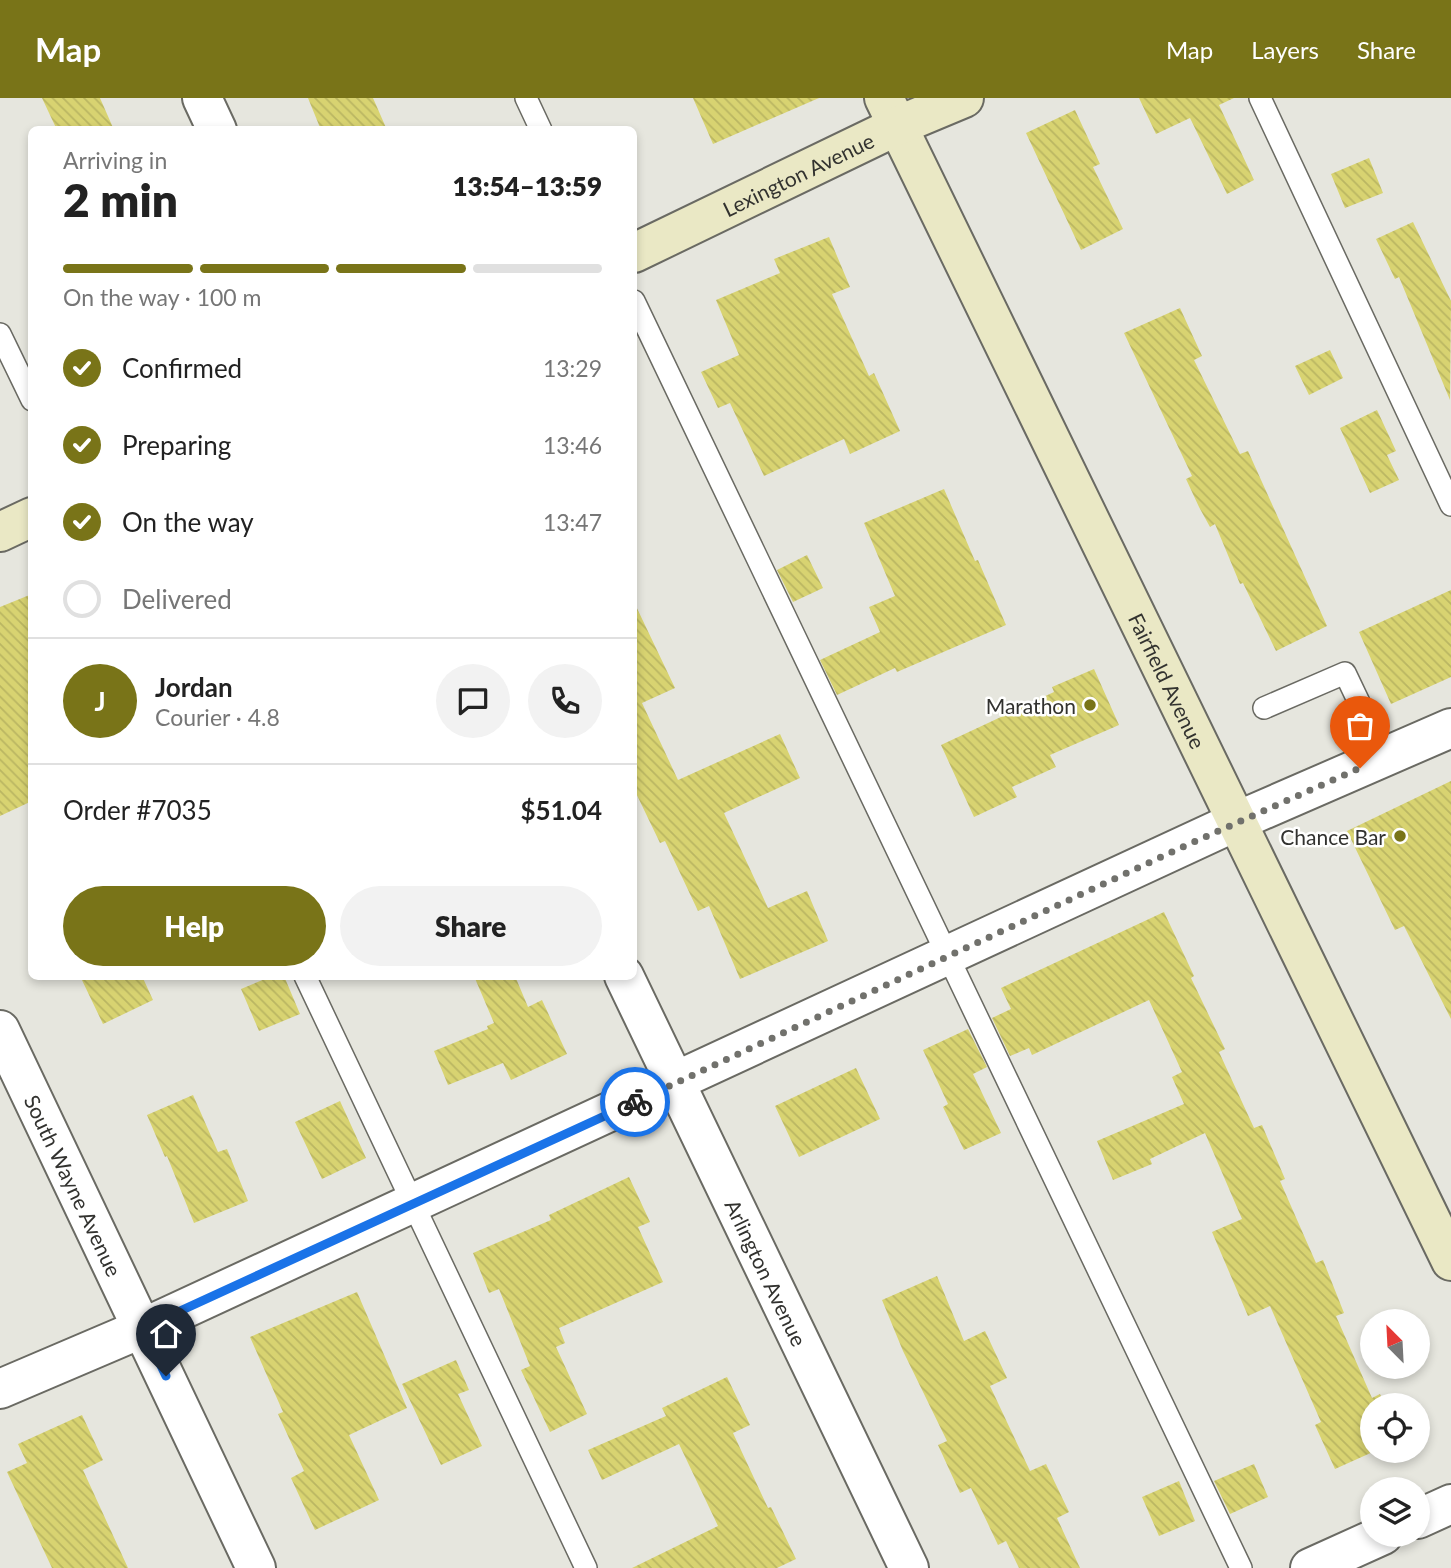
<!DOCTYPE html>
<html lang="en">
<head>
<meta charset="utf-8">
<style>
	:root { --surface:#fff; --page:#f2f2f2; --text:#222; --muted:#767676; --line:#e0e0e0; --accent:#797418 }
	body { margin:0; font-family:Lato,sans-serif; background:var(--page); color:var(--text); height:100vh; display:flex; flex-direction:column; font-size:26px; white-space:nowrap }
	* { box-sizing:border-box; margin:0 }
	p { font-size:23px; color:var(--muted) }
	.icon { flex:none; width:38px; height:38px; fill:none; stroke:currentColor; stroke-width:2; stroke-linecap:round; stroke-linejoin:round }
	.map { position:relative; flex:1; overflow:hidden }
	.details { position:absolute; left:28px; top:28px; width:609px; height:854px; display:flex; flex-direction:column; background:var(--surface); border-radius:10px; box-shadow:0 4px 10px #0003 }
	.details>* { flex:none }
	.needle { width:46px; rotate:336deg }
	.fabs { position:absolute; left:1360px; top:1211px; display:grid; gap:14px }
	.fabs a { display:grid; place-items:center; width:70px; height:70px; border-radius:50%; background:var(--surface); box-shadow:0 4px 10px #0003; font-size:35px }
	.pin { position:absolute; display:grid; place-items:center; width:60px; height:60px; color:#fff; margin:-72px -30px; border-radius:50% 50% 50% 0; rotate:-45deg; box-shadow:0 0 7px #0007 }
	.pin .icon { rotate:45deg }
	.courier { position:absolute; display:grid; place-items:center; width:70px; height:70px; margin:-35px; border:5px solid #1a73e8; border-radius:50%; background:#fff; color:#222; box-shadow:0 2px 9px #0007 }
	.summary em { font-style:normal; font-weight:800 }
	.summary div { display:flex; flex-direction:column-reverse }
	.summary { display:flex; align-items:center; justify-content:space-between; height:119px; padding:0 35px }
	h1 { font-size:46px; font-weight:800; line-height:52px }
	.bar { display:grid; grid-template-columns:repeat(4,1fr); gap:10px 7px; align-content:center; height:84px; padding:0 35px }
	.bar i { height:9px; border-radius:5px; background:var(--line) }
	.bar .on { background:var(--accent) }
	.bar p { grid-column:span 4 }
	.line { display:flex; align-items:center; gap:18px; padding:0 35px; border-top:2px solid var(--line) }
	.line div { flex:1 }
	.round { display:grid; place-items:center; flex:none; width:74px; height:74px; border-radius:37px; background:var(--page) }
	ol { padding:0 35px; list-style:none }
	li { display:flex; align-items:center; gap:21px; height:77px }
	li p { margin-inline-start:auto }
	li .icon { padding:7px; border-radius:50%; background:var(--accent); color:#fff; stroke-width:4 }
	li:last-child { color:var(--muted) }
	li i { width:38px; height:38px; border:4px solid var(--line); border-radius:50% }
	.primary-button { display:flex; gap:14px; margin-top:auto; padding:14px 35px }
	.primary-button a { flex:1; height:80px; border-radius:42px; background:var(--accent); color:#fff; font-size:28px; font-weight:800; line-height:80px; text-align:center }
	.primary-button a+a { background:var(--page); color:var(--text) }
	header { display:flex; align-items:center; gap:42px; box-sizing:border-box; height:98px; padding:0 35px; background:var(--accent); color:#fff }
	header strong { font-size:33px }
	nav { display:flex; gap:38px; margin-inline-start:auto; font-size:24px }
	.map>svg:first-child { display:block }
	.building { fill:url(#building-back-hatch) }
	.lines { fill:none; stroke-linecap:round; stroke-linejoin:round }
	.lane-casing { stroke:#6a6a63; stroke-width:24 }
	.street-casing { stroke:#6a6a63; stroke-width:42 }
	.secondary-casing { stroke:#6a6a63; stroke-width:42 }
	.lane { stroke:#fff; stroke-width:21 }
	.street { stroke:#fff; stroke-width:38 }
	.secondary { stroke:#eae8c5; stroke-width:38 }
	.done { stroke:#71716c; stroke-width:7; stroke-dasharray:0 12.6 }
	.route { stroke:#1a73e8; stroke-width:9 }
	.poi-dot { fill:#797418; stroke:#fffffe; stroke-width:2.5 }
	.labels { text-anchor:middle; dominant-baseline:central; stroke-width:5; stroke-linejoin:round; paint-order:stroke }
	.street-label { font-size:21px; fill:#32322f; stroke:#fffffe }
	.poi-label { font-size:21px; fill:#32322f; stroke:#fffffe; text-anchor:end }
</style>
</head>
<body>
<header>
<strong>Map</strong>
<nav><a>Map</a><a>Layers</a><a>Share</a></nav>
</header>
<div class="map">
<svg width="1451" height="1470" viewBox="0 0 1451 1470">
	<defs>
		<pattern id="building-back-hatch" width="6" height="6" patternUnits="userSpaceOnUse" patternTransform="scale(1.75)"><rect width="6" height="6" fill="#d8d371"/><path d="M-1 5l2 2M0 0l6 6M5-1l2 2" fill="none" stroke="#bab662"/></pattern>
	</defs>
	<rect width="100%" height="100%" fill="#e6e6de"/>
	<path class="building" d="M 42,0 L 100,0 L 114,32 L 57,32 Z
		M 308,0 L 373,0 L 387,32 L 321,32 Z
		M 693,0 L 819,0 L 713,46 Z
		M 1139,0 L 1234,0 L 1219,7 L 1254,82 L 1227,96 L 1190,20 L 1156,36 Z
		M 1075,12 L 1100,66 L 1093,69 L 1123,131 L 1081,152 L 1026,35 Z
		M 1369,60 L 1383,95 L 1345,110 L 1331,76 Z
		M 1413,124 L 1451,203 L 1450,302 L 1399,179 L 1395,181 L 1376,141 Z
		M 829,139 L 850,189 L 832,196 L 869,278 L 874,275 L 900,333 L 850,356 L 844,341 L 764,378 L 730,305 L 718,310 L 701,274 L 739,257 L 716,202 L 780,175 L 774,161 Z
		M 1180,210 L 1202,258 L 1194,262 L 1240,356 L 1248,353 L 1327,528 L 1276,553 L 1243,485 L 1240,486 L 1215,426 L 1210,429 L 1199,409 L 1186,381 L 1192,378 L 1124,235 Z
		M 1330,252 L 1343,280 L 1309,297 L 1295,268 Z
		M 1377,312 L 1396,353 L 1387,357 L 1399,382 L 1370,395 L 1340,330 Z
		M 944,391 L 975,463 L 978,462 L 1006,527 L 897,574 L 895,570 L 837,597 L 820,562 L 880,534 L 869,509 L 895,498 L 864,425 Z
		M 807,457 L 823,490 L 793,504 L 777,472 Z
		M 1451,492 L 1451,579 L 1391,606 L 1359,534 Z
		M 32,496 L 32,703 L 0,718 L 0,509 Z
		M 634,504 L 675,590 L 642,605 L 678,682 L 780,636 L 800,680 L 724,715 L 768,810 L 807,793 L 828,843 L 740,881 L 709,808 L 698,813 L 665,743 L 660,745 L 634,691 Z
		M 1094,571 L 1119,627 L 1050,657 L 1056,669 L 1012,689 L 1017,699 L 974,719 L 941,647 L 1054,594 L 1052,589 Z
		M 1451,683 L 1451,921 L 1404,828 L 1395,832 L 1347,733 Z
		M 1164,814 L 1194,878 L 1191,880 L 1225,951 L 1219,954 L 1254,1030 L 1262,1027 L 1285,1081 L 1280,1083 L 1316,1165 L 1323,1162 L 1344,1215 L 1336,1218 L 1372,1300 L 1380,1296 L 1385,1307 L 1372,1307 L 1372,1353 L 1375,1353 L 1335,1371 L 1315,1327 L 1321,1324 L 1270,1208 L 1248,1218 L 1212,1134 L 1242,1121 L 1205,1035 L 1150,1061 L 1152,1066 L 1113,1082 L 1097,1043 L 1184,1006 L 1172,979 L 1182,974 L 1149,902 L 1032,957 L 1029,950 L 1010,958 L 992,920 L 1011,911 L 1001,890 Z
		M 80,878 L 142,878 L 153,902 L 103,926 Z
		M 272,878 L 284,878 L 300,916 L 259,933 L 241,891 Z
		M 474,878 L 515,878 L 528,909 L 542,902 L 567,956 L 511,982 L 503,965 L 448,987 L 434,953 L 488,931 L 487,928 L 494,925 Z
		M 968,931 L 987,969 L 973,976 L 1001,1035 L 964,1052 L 943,1009 L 948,1006 L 923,952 Z
		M 856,970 L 880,1021 L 799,1059 L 775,1008 Z
		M 193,997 L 218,1054 L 227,1051 L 248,1103 L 194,1125 L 167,1058 L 165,1059 L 147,1017 Z
		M 340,1003 L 366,1060 L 322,1081 L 295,1024 Z
		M 629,1079 L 650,1124 L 638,1129 L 663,1184 L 559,1230 L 565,1245 L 556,1249 L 587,1316 L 550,1334 L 521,1272 L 530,1268 L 499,1191 L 489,1195 L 473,1155 L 551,1122 L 549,1117 Z
		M 937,1178 L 964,1243 L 985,1233 L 1007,1280 L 990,1288 L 1030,1373 L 1046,1366 L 1069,1414 L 1057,1420 L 1080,1470 L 1019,1470 L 1006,1443 L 998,1447 L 971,1390 L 960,1395 L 938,1347 L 947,1343 L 903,1253 L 882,1202 Z
		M 357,1194 L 407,1310 L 349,1337 L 379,1402 L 315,1432 L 291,1380 L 304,1373 L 278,1316 L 283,1314 L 250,1239 Z
		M 456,1262 L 469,1292 L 458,1296 L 482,1348 L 441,1367 L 402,1286 Z
		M 727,1279 L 750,1327 L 733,1335 L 768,1410 L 771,1409 L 796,1461 L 777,1470 L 632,1470 L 718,1428 L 679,1346 L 602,1382 L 588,1352 L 666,1318 L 662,1310 Z
		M 82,1317 L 103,1362 L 83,1372 L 128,1470 L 52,1470 L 7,1374 L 27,1365 L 18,1346 Z
		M 1254,1366 L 1268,1399 L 1230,1416 L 1214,1383 Z
		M 1179,1383 L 1195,1423 L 1159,1438 L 1142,1399 Z"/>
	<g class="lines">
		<defs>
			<path id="lane" d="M 526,0 L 541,32
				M 1260,0 L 1451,407
				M 634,203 L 1241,1470
				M 0,236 L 32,302
				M 1264,610 L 1345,575 L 1385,659
				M 305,878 L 586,1470"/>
			<g id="street">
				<path d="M 202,0 L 217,32"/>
				<path id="s1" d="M 624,878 L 909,1470"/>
				<path id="s2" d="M 0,932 L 256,1470"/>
				<path d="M 0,1291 L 143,1230 L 1235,724 L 1451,630"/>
				<path d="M 1418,1421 L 1451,1406"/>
				<path d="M 1310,1470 L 1383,1437"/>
			</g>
			<g id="secondary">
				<path id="s3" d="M 884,0 L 1451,1163"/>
				<path id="s4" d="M 634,155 L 897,28 L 964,0"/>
				<path d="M 0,434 L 32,419"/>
			</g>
		</defs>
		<use href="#lane" class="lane-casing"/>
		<use href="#street" class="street-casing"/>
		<use href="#secondary" class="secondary-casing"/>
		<use href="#lane" class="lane"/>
		<use href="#street" class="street"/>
		<use href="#secondary" class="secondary"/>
	</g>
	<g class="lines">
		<path class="done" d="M 635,1004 L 1187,747 L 1360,670"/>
		<path class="route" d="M 166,1278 L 143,1230 L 635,1004"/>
	</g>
	<g class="poi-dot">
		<circle cx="1090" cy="607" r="7"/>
		<circle cx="1400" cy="738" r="7"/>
	</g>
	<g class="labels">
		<g class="street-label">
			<text stroke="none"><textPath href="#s4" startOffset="182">Lexington Avenue</textPath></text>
			<text stroke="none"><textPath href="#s3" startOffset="648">Fairfield Avenue</textPath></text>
			<text stroke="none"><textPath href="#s2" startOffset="172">South Wayne Avenue</textPath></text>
			<text stroke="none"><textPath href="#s1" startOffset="329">Arlington Avenue</textPath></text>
		</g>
		<g class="poi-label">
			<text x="1076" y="607">Marathon</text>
			<text x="1386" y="738">Chance Bar</text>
		</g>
	</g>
</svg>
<div class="fabs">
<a><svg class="needle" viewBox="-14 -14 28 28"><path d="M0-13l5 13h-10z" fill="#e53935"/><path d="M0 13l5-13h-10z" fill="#767676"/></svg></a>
<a><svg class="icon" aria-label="locate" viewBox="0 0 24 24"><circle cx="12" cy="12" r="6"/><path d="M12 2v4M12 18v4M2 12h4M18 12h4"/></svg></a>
<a><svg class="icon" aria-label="layers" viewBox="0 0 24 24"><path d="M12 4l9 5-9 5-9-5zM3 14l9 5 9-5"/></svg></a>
</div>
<div class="pin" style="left:1360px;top:670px;background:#ea580c"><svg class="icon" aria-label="bag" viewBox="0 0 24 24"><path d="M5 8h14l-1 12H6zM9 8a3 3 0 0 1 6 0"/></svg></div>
<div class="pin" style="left:166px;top:1278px;background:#1f2937"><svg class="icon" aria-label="home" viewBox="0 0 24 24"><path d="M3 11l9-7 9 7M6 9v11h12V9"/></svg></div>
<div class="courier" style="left:635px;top:1004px"><svg class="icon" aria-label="bike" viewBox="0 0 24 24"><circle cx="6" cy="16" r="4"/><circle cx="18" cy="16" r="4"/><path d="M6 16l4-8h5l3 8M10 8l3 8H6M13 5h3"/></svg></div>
<section class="details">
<div class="summary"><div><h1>2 min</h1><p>Arriving in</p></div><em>13:54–13:59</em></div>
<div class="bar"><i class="on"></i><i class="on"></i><i class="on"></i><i></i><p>On the way · 100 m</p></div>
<ol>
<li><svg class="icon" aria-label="check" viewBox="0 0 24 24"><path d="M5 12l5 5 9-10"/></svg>Confirmed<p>13:29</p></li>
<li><svg class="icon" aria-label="check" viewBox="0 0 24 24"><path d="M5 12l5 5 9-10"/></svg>Preparing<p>13:46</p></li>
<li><svg class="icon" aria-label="check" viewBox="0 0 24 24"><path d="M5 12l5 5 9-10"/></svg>On the way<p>13:47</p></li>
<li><i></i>Delivered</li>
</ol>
<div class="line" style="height:126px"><b class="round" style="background:var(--accent);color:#fff">J</b><div><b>Jordan</b><p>Courier · 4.8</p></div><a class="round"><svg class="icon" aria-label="chat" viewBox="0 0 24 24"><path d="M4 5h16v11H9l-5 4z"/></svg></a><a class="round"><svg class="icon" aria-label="phone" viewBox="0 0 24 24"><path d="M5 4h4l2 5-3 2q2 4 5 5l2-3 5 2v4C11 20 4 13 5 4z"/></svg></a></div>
<div class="line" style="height:91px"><div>Order #7035</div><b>$51.04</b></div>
<div class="primary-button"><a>Help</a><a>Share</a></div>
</section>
</div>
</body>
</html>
